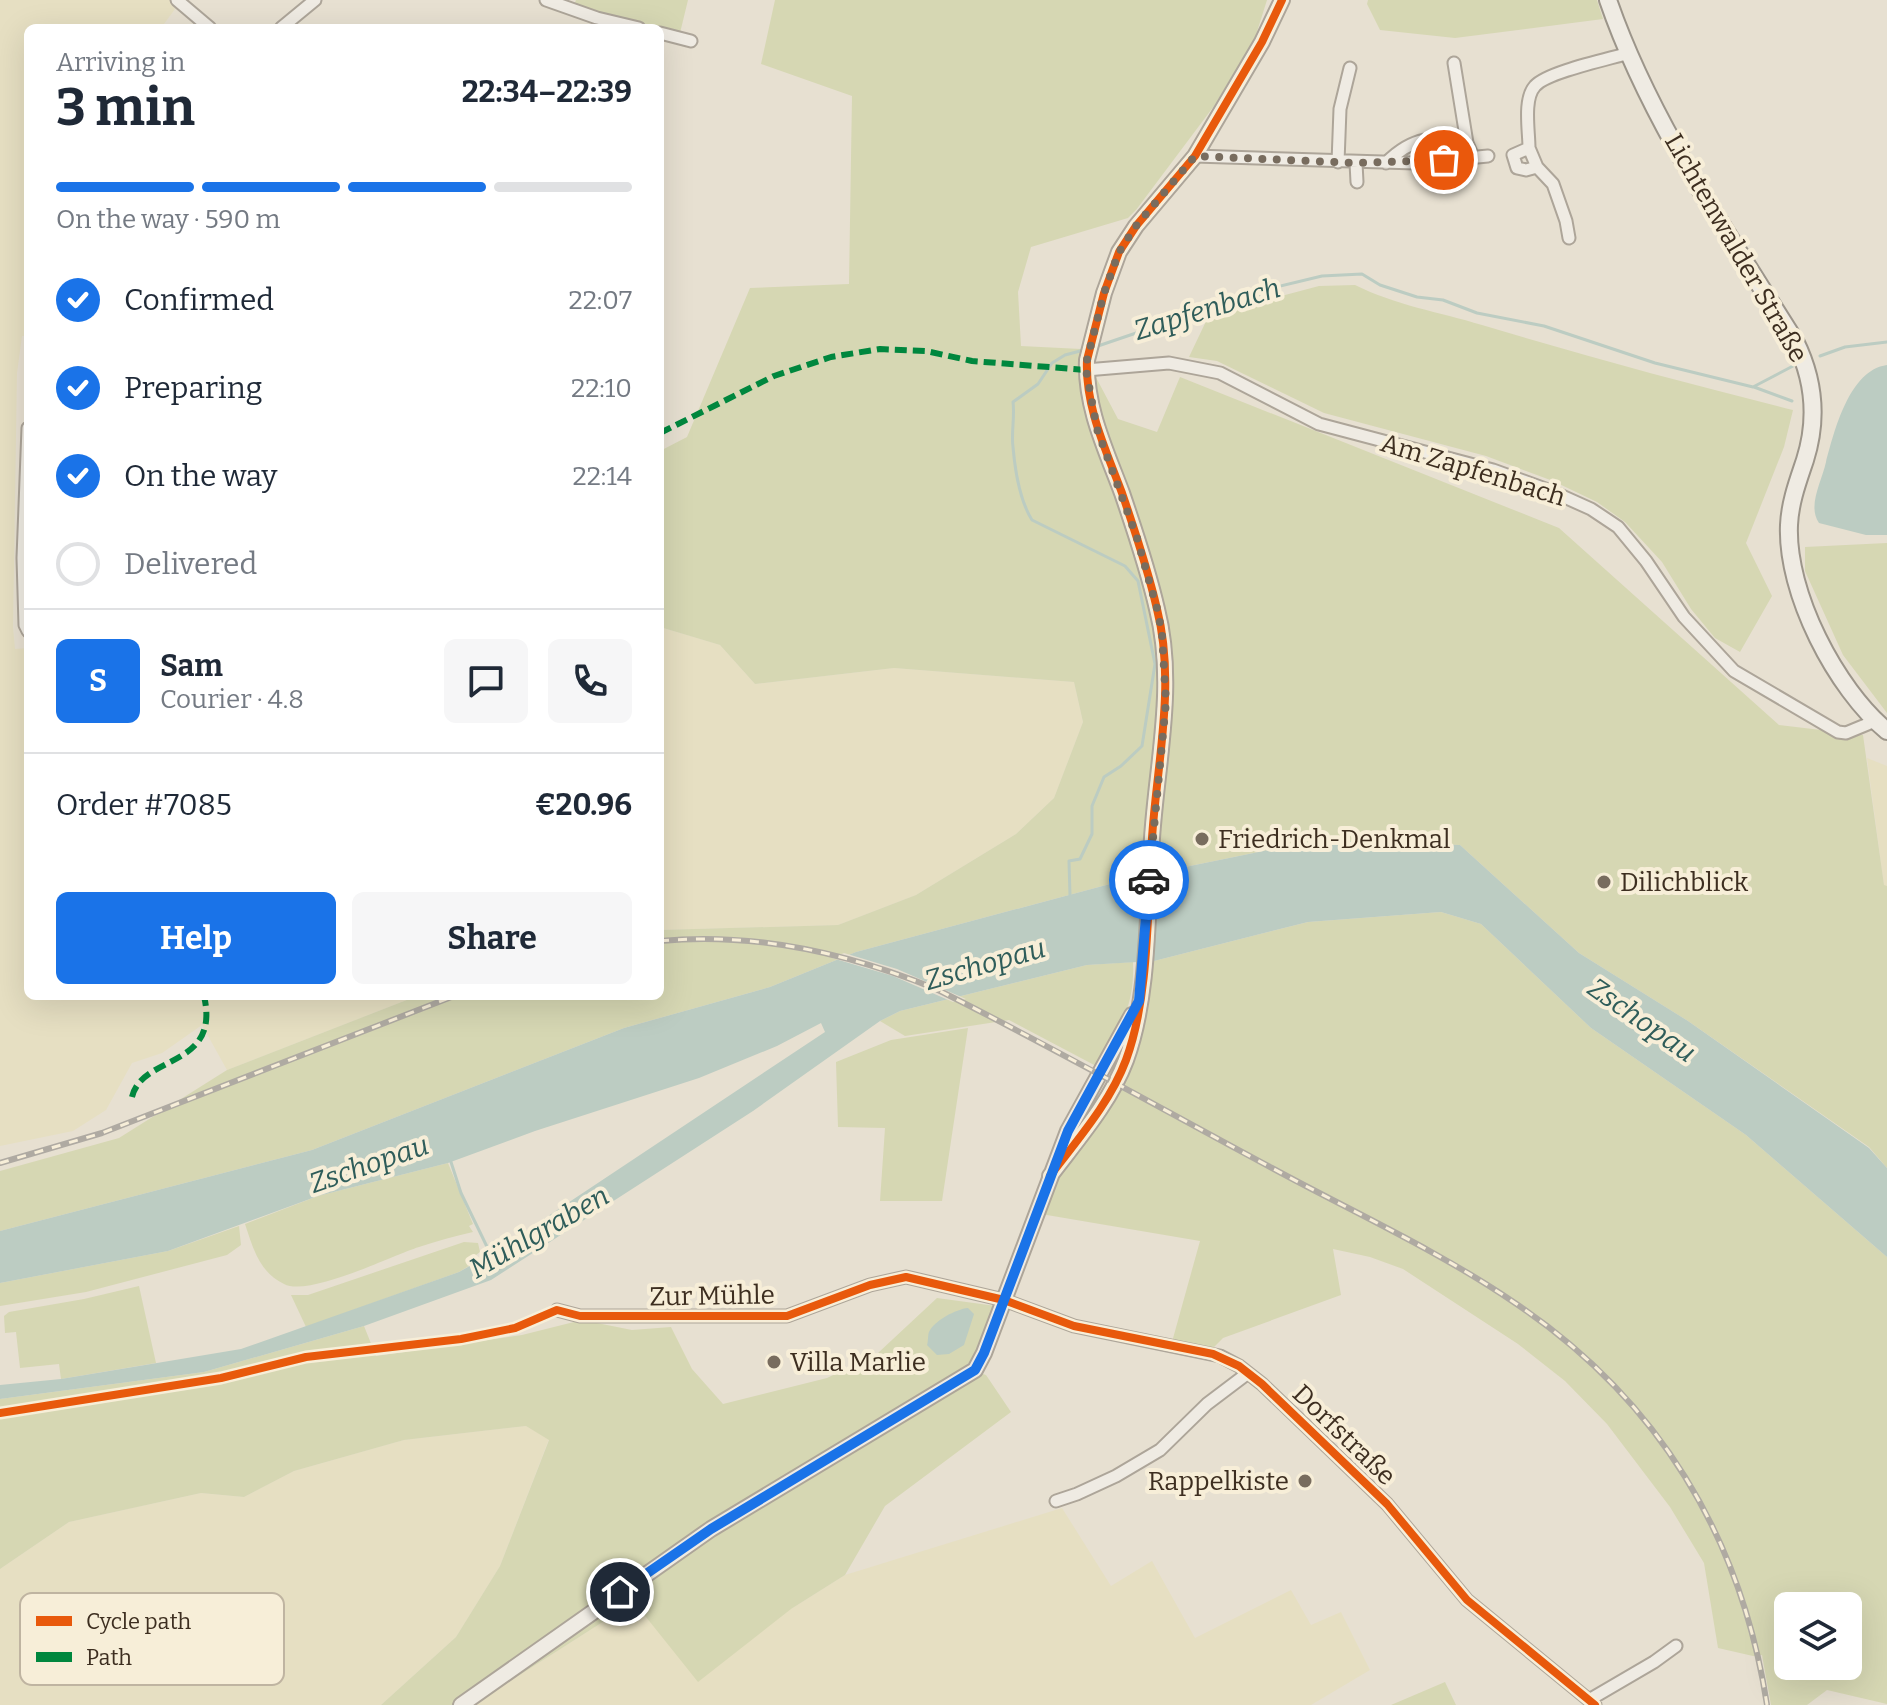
<!DOCTYPE html>
<html lang="en">
<head>
<meta charset="utf-8">
<style>
	:root { --surface:#fff; --page:#f6f6f7; --text:#1f2937; --muted:#747a83; --line:#e0e1e3; --accent:#1a73e8 }
	body { margin:0; font-family:Bitter,serif; background:var(--page); color:var(--text); height:100vh; display:flex; flex-direction:column; font-size:30px; white-space:nowrap }
	* { box-sizing:border-box; margin:0 }
	p { font-size:26px; color:var(--muted) }
	.icon { flex:none; width:44px; height:44px; fill:none; stroke:currentColor; stroke-width:2; stroke-linecap:round; stroke-linejoin:round }
	.map { position:relative; flex:1; overflow:hidden }
	.drawer { position:absolute; left:24px; top:24px; width:640px; height:976px; display:flex; flex-direction:column; background:var(--surface); border-radius:12px; box-shadow:0 8px 32px #0002 }
	.drawer>* { flex:none }
	.controls { position:absolute; left:1774px; top:1592px; display:grid; gap:16px }
	.controls a { display:grid; place-items:center; width:88px; height:88px; border-radius:12px; background:var(--surface); box-shadow:0 8px 32px #0002; font-size:40px }
	.pin { position:absolute; display:grid; place-items:center; width:68px; height:68px; color:#fff; margin:-34px; border:4px solid #fff; border-radius:50%; box-shadow:0 2px 8px #0007 }
	.courier { position:absolute; display:grid; place-items:center; width:80px; height:80px; margin:-40px; border:6px solid #1a73e8; border-radius:50%; background:#fff; color:#222; box-shadow:0 2px 10px #0007 }
	.head em { font-style:normal; font-weight:700 }
	.head div { display:flex; flex-direction:column-reverse }
	.head { display:flex; align-items:center; justify-content:space-between; height:136px; padding:0 32px }
	h1 { font-size:52px; font-weight:700; line-height:60px }
	.bar { display:grid; grid-template-columns:repeat(4,1fr); gap:12px 8px; align-content:center; height:96px; padding:0 32px }
	.bar i { height:10px; border-radius:6px; background:var(--line) }
	.bar .selected { background:var(--accent) }
	.bar p { grid-column:span 4 }
	.line { display:flex; align-items:center; gap:20px; padding:0 32px; border-top:2px solid var(--line) }
	.line div { flex:1 }
	.round { display:grid; place-items:center; flex:none; width:84px; height:84px; border-radius:12px; background:var(--page) }
	ol { padding:0 32px; list-style:none }
	li { display:flex; align-items:center; gap:24px; height:88px }
	li p { margin-inline-start:auto }
	li .icon { padding:8px; border-radius:50%; background:var(--accent); color:#fff; stroke-width:4 }
	li:last-child { color:var(--muted) }
	li i { width:44px; height:44px; border:4px solid var(--line); border-radius:50% }
	.action { display:flex; gap:16px; margin-top:auto; padding:16px 32px }
	.action a { flex:1; height:92px; border-radius:12px; background:var(--accent); color:#fff; font-size:32px; font-weight:700; line-height:92px; text-align:center }
	.action a+a { background:var(--page); color:var(--text) }
	.map>svg:first-child { display:block }
	.farmland { fill:#e6dfc2 }
	.green { fill:#d6d7b3; fill-rule:evenodd }
	.water { fill:#bcccc2 }
	.pier { fill:#e7e0d1 }
	.lines { fill:none; stroke-linecap:round; stroke-linejoin:round }
	.stream { stroke:#bcccc2; stroke-width:3 }
	.minor-casing { stroke:#ada599; stroke-width:15 }
	.tertiary-casing { stroke:#ada599; stroke-width:18 }
	.secondary-casing { stroke:#9c958a; stroke-width:20 }
	.minor { stroke:#efebe3; stroke-width:11 }
	.tertiary { stroke:#efebe3; stroke-width:14 }
	.secondary { stroke:#efebe3; stroke-width:16 }
	.rail-casing { stroke:#afaaa2; stroke-width:6 }
	.rail { stroke:#f7eed8; stroke-width:3; stroke-dasharray:9; stroke-linecap:butt }
	.quiet { stroke:#00873e; stroke-width:6; stroke-dasharray:12 6; stroke-linecap:butt }
	.cycleway-casing { stroke:#f7eed8; stroke-width:13 }
	.cycleway { stroke:#e8590c; stroke-width:8 }
	.done { stroke:#786c5e; stroke-width:8; stroke-dasharray:0 14.4 }
	.route { stroke:#1a73e8; stroke-width:10 }
	.poi-dot { fill:#786c5e; stroke:#f7eed8; stroke-width:3 }
	.labels { text-anchor:middle; dominant-baseline:central; stroke-width:8; stroke-linejoin:round; paint-order:stroke }
	.street-label { font-size:26px; fill:#3d2e20; stroke:#f7eed8 }
	.poi-label { font-size:26px; fill:#3d2e20; stroke:#f7eed8; text-anchor:start }
	.water-label { font-size:28px; font-style:italic; fill:#2f5d5a; stroke:#f7eed8 }
	.key { fill:#f7eed8; stroke:#bfb4a1; stroke-width:2 }
	.key-label { font-size:22px; fill:#3d2e20 }
</style>
</head>
<body>
<div class="map">
<svg width="1887" height="1705" viewBox="0 0 1887 1705">
	<rect width="100%" height="100%" fill="#e7e0d1"/>
	<path class="farmland" d="M 0,0 L 170,0 L 175,9 L 161,28 L 28,28 L 28,336 L 22,336 L 17,373 L 13,627 L 15,649 L 28,648 L 28,996 L 417,996 L 227,1070 L 202,1025 L 162,1053 L 132,1063 L 106,1110 L 73,1131 L 0,1146 Z
		M 660,627 L 720,645 L 755,684 L 894,668 L 1074,682 L 1083,722 L 1054,798 L 1016,834 L 916,895 L 838,925 L 660,930 Z
		M 1867,758 L 1887,766 L 1887,886 L 1884,886 Z
		M 526,1426 L 549,1439 L 500,1566 L 456,1637 L 381,1705 L 0,1705 L 0,1569 L 69,1522 L 201,1493 L 244,1497 L 294,1471 L 404,1440 Z
		M 1062,1508 L 1111,1586 L 1152,1561 L 1195,1638 L 1291,1590 L 1311,1625 L 1341,1612 L 1370,1670 L 1311,1705 L 473,1705 L 634,1602 L 791,1609 L 845,1575 Z"/>
	<path class="green" d="M 576,0 L 688,0 L 680,33 L 574,5 Z
		M 775,0 L 1267,0 L 1255,38 L 1214,106 L 1136,210 L 1128,218 L 1031,247 L 1018,292 L 1021,346 L 1081,349 L 1118,419 L 1157,432 L 1180,377 L 1559,528 L 1779,725 L 1863,735 L 1884,885 L 1887,886 L 1887,1168 L 1869,1147 L 1688,1021 L 1579,953 L 1460,845 L 1317,840 L 1136,877 L 856,952 L 770,987 L 624,1028 L 312,1150 L 0,1231 L 0,1171 L 119,1138 L 227,1070 L 417,996 L 660,996 L 660,930 L 838,925 L 916,895 L 1016,834 L 1054,798 L 1083,722 L 1074,682 L 894,668 L 755,684 L 720,645 L 660,627 L 660,451 L 687,437 L 750,288 L 849,284 L 852,96 L 761,64 Z
		M 1368,0 L 1597,0 L 1603,19 L 1455,38 L 1380,30 L 1367,4 Z
		M 1355,285 C 1395,305 1439,312 1482,325 C 1585,356 1689,384 1793,410 L 1784,447 L 1746,543 L 1772,596 L 1740,652 L 1715,638 L 1691,609 L 1662,562 L 1625,522 L 1597,502 L 1553,481 L 1486,456 L 1324,413 L 1217,361 L 1189,357 L 1209,315 L 1319,286 Z
		M 1887,543 L 1887,713 L 1843,655 L 1805,571 L 1805,547 Z
		M 1441,912 L 1481,924 L 1591,1028 L 1746,1135 L 1887,1257 L 1887,1704 L 1827,1690 L 1807,1705 L 1771,1705 L 1762,1655 L 1753,1656 L 1718,1648 L 1704,1563 L 1670,1507 L 1607,1424 L 1565,1381 L 1518,1344 L 1403,1269 L 1370,1257 L 1333,1249 L 1341,1295 L 1223,1338 L 1213,1348 L 1172,1342 L 1200,1241 L 1041,1214 L 1062,1168 L 1091,1128 L 1146,1003 L 1154,961 L 1308,922 ZM 1788,1606 L 1848,1606 L 1848,1666 L 1788,1666 Z
		M 1133,962 C 1135,1007 1119,1029 1098,1067 L 1009,1020 L 905,1036 L 880,1021 L 900,1011 L 1087,965 Z
		M 968,1028 L 942,1201 L 880,1201 L 885,1128 L 838,1127 L 836,1062 L 891,1040 Z
		M 448,1163 L 473,1224 L 469,1226 L 473,1232 C 455,1236 437,1241 419,1247 C 391,1256 309,1297 284,1284 C 259,1272 253,1248 245,1224 L 318,1196 Z
		M 239,1226 L 241,1245 L 227,1255 L 86,1292 L 0,1306 L 0,1283 L 168,1251 Z
		M 464,1242 L 478,1243 L 480,1252 L 472,1258 L 474,1263 L 459,1272 L 306,1327 L 291,1295 L 308,1295 Z
		M 139,1286 L 156,1363 L 61,1379 L 59,1364 L 20,1368 L 16,1332 L 5,1333 L 4,1316 L 9,1312 L 84,1299 Z
		M 937,1298 L 996,1306 L 979,1353 L 969,1369 L 986,1375 L 1011,1412 L 885,1506 L 845,1575 L 791,1609 L 698,1682 L 634,1602 L 473,1705 L 381,1705 L 456,1637 L 500,1566 L 549,1440 L 526,1426 L 404,1440 L 294,1471 L 244,1497 L 201,1493 L 69,1522 L 0,1569 L 0,1399 L 204,1372 L 364,1326 L 376,1356 L 522,1335 L 582,1320 L 632,1330 L 671,1327 L 692,1369 L 723,1404 L 827,1378 L 878,1353 Z
		M 1445,1682 L 1456,1705 L 1391,1705 Z"/>
	<path class="water" d="M 1887,365 L 1887,535 L 1866,535 L 1819,523 C 1807,506 1822,481 1826,462 C 1834,432 1849,370 1887,365 Z
		M 1317,840 L 1460,845 L 1579,953 L 1688,1021 L 1869,1148 L 1887,1168 L 1887,1257 L 1746,1135 L 1591,1028 L 1481,924 L 1441,912 L 1308,922 L 1154,961 L 1087,965 L 900,1011 L 880,1021 L 753,1111 L 491,1280 L 364,1326 L 204,1372 L 0,1399 L 0,1385 L 61,1379 L 241,1349 L 459,1272 L 491,1254 L 825,1032 L 821,1023 L 777,1046 L 699,1078 L 535,1131 L 448,1163 L 318,1196 L 168,1251 L 0,1283 L 0,1231 L 312,1150 L 624,1028 L 770,987 L 856,952 L 1136,877 Z
		M 968,1308 L 974,1314 L 964,1345 L 949,1354 L 937,1355 L 927,1345 C 928,1344 928,1333 929,1332 C 934,1321 956,1309 968,1308 Z"/>
	<path class="pier" d="M 844,953 L 897,969 L 966,999 L 953,1002 L 893,976 L 832,958 Z"/>
	<g class="lines">
		<path class="stream" d="M 1095,347 L 1145,330 L 1180,313 L 1256,297 L 1264,290 L 1322,276 L 1362,274 L 1380,285 L 1417,297 L 1443,300 L 1477,313 L 1544,326 L 1655,363 L 1753,387 L 1793,366
			M 1820,356 L 1845,347 L 1887,342
			M 1754,387 L 1792,401
			M 1070,895 L 1069,861 L 1080,859 L 1092,834 L 1092,806 L 1104,777 L 1121,766 L 1142,746 L 1155,664 L 1138,581 L 1125,566 L 1032,520 C 1020,501 1015,470 1013,447 C 1011,432 1015,417 1013,402 L 1038,384 L 1052,363 L 1065,355 L 1084,350
			M 450,1159 L 461,1193 L 491,1255"/>
		<defs>
			<path id="minor" d="M 177,0 L 210,28
				M 546,0 L 597,18 L 639,28
				M 281,28 L 315,0
				M 660,33 L 691,41
				M 1454,63 L 1467,143 L 1473,157
				M 1529,148 L 1537,167 L 1553,184 L 1566,221 L 1569,238
				M 1195,156 L 1415,163 L 1488,156
				M 1338,162 L 1340,109 L 1350,68
				M 1356,163 L 1357,182
				M 1386,163 C 1411,138 1436,132 1469,148
				M 1537,167 L 1526,170 L 1517,168 L 1513,155 L 1529,148 C 1529,131 1523,99 1535,86 C 1547,72 1609,59 1629,53
				M 1086,370 L 1169,363 L 1220,373 L 1319,424 L 1493,470 L 1551,491 L 1591,509 L 1618,527 L 1646,561 L 1684,617 L 1734,671 L 1838,732 L 1846,733 L 1875,721
				M 28,428 L 23,558 L 25,625 L 28,631
				M 557,1310 L 580,1316 L 787,1316 L 870,1285 L 906,1277 L 1004,1300 L 1074,1326 L 1220,1356 L 1239,1366 L 1262,1384 L 1387,1504 L 1467,1600 L 1595,1705
				M 1056,1501 L 1077,1494 L 1116,1476 L 1160,1450 L 1207,1404 L 1248,1373
				M 1589,1700 L 1654,1662 L 1676,1646"/>
			<path id="tertiary" d="M 1050,1176 C 1077,1140 1110,1103 1126,1060 C 1150,995 1147,907 1152,838 C 1157,762 1176,684 1157,609 C 1148,570 1135,531 1122,493 C 1106,450 1085,407 1087,360 L 1104,293 L 1119,252 L 1136,226 L 1195,156 L 1262,42 L 1282,0
				M 461,1705 L 711,1529 L 975,1370 L 984,1353 L 1068,1131 L 1132,1015"/>
			<path id="secondary" d="M 1608,0 C 1650,122 1727,232 1795,341 C 1814,379 1818,419 1805,460 C 1798,481 1790,502 1789,525 C 1786,593 1836,689 1887,731"/>
		</defs>
		<use href="#minor" class="minor-casing"/>
		<use href="#tertiary" class="tertiary-casing"/>
		<use href="#secondary" class="secondary-casing"/>
		<use href="#minor" class="minor"/>
		<use href="#tertiary" class="tertiary"/>
		<use href="#secondary" class="secondary"/>
		<defs>
			<path id="rail" d="M 660,941 C 755,932 848,953 936,989 C 1049,1045 1160,1108 1272,1168 C 1353,1212 1439,1251 1515,1303 C 1658,1399 1741,1536 1767,1705
				M 0,1163 L 102,1133 L 454,996"/>
		</defs>
		<use href="#rail" class="rail-casing"/>
		<use href="#rail" class="rail"/>
		<path class="quiet" d="M 660,433 L 774,376 L 831,357 L 880,349 L 926,351 L 972,361 L 1086,370
			M 132,1097 C 142,1054 221,1069 204,996"/>
		<defs>
			<path id="cycleway" d="M 1050,1176 C 1077,1140 1110,1103 1126,1060 C 1150,995 1147,907 1152,838 C 1157,762 1176,684 1157,609 C 1148,570 1135,531 1122,493 C 1106,450 1085,407 1087,360 L 1104,293 L 1119,252 L 1136,226 L 1195,156 L 1262,42 L 1282,0
				M 0,1413 L 221,1378 L 306,1357 L 461,1339 L 515,1328 L 557,1310 L 580,1316 L 787,1316 L 870,1285 L 906,1277 L 1004,1300 L 1074,1326 L 1213,1354 L 1239,1366 L 1262,1384 L 1387,1504 L 1467,1600 L 1595,1705"/>
		</defs>
		<use href="#cycleway" class="cycleway-casing"/>
		<use href="#cycleway" class="cycleway"/>
	</g>
	<g class="lines">
		<path class="done" d="M 1149,880 L 1166,702 L 1162,634 L 1158,612 L 1137,538 L 1097,429 L 1086,370 L 1087,360 L 1104,293 L 1119,252 L 1136,226 L 1195,156 L 1356,163 L 1444,160"/>
		<path class="route" d="M 620,1592 L 711,1529 L 975,1370 L 984,1353 L 1068,1131 L 1139,1001 L 1149,880"/>
	</g>
	<g class="poi-dot">
		<circle cx="1202" cy="839" r="8"/>
		<circle cx="1604" cy="882" r="8"/>
		<circle cx="774" cy="1362" r="8"/>
		<circle cx="1305" cy="1481" r="8"/>
	</g>
	<g class="labels">
		<g class="street-label">
			<text transform="translate(1736 248) rotate(60)">Lichtenwalder Straße</text>
			<text transform="translate(1473 470) rotate(17)">Am Zapfenbach</text>
			<text transform="translate(712 1296) rotate(-1)">Zur Mühle</text>
			<text transform="translate(1344 1435) rotate(44)">Dorfstraße</text>
		</g>
		<g class="poi-label">
			<text x="1218" y="839">Friedrich-Denkmal</text>
			<text x="1620" y="882">Dilichblick</text>
			<text x="790" y="1362">Villa Marlie</text>
			<text x="1289" y="1481" text-anchor="end">Rappelkiste</text>
		</g>
		<g class="water-label">
			<text transform="translate(1207 309) rotate(-17)">Zapfenbach</text>
			<text transform="translate(985 964) rotate(-16)">Zschopau</text>
			<text transform="translate(1642 1020) rotate(35)">Zschopau</text>
			<text transform="translate(369 1164) rotate(-19)">Zschopau</text>
			<text transform="translate(539 1232) rotate(-30)">Mühlgraben</text>
		</g>
	</g>
	<rect x="20" y="1593" width="264" height="92" rx="12" class="key"/>
	<rect x="36" y="1616" width="36" height="10" fill="#e8590c"/>
	<rect x="36" y="1652" width="36" height="10" fill="#00873e"/>
	<g class="key-label">
		<text x="86" y="1629">Cycle path</text>
		<text x="86" y="1665">Path</text>
	</g>
</svg>
<div class="controls">
<a><svg class="icon" aria-label="layers" viewBox="0 0 24 24"><path d="M12 4l9 5-9 5-9-5zM3 14l9 5 9-5"/></svg></a>
</div>
<div class="pin" style="left:1444px;top:160px;background:#ea580c"><svg class="icon" aria-label="bag" viewBox="0 0 24 24"><path d="M5 8h14l-1 12H6zM9 8a3 3 0 0 1 6 0"/></svg></div>
<div class="pin" style="left:620px;top:1592px;background:#1f2937"><svg class="icon" aria-label="home" viewBox="0 0 24 24"><path d="M3 11l9-7 9 7M6 9v11h12V9"/></svg></div>
<div class="courier" style="left:1149px;top:880px"><svg class="icon" aria-label="car" viewBox="0 0 24 24"><path d="M5 17H2v-5l4-1 3-4h7l3 4 3 1v5h-3M9 17h6M6 11h13"/><circle cx="7" cy="17" r="2"/><circle cx="17" cy="17" r="2"/></svg></div>
<section class="drawer">
<div class="head"><div><h1>3 min</h1><p>Arriving in</p></div><em>22:34–22:39</em></div>
<div class="bar"><i class="selected"></i><i class="selected"></i><i class="selected"></i><i></i><p>On the way · 590 m</p></div>
<ol>
<li><svg class="icon" aria-label="check" viewBox="0 0 24 24"><path d="M5 12l5 5 9-10"/></svg>Confirmed<p>22:07</p></li>
<li><svg class="icon" aria-label="check" viewBox="0 0 24 24"><path d="M5 12l5 5 9-10"/></svg>Preparing<p>22:10</p></li>
<li><svg class="icon" aria-label="check" viewBox="0 0 24 24"><path d="M5 12l5 5 9-10"/></svg>On the way<p>22:14</p></li>
<li><i></i>Delivered</li>
</ol>
<div class="line" style="height:144px"><b class="round" style="background:var(--accent);color:#fff">S</b><div><b>Sam</b><p>Courier · 4.8</p></div><a class="round"><svg class="icon" aria-label="chat" viewBox="0 0 24 24"><path d="M4 5h16v11H9l-5 4z"/></svg></a><a class="round"><svg class="icon" aria-label="phone" viewBox="0 0 24 24"><path d="M5 4h4l2 5-3 2q2 4 5 5l2-3 5 2v4C11 20 4 13 5 4z"/></svg></a></div>
<div class="line" style="height:104px"><div>Order #7085</div><b>€20.96</b></div>
<div class="action"><a>Help</a><a>Share</a></div>
</section>
</div>
</body>
</html>
